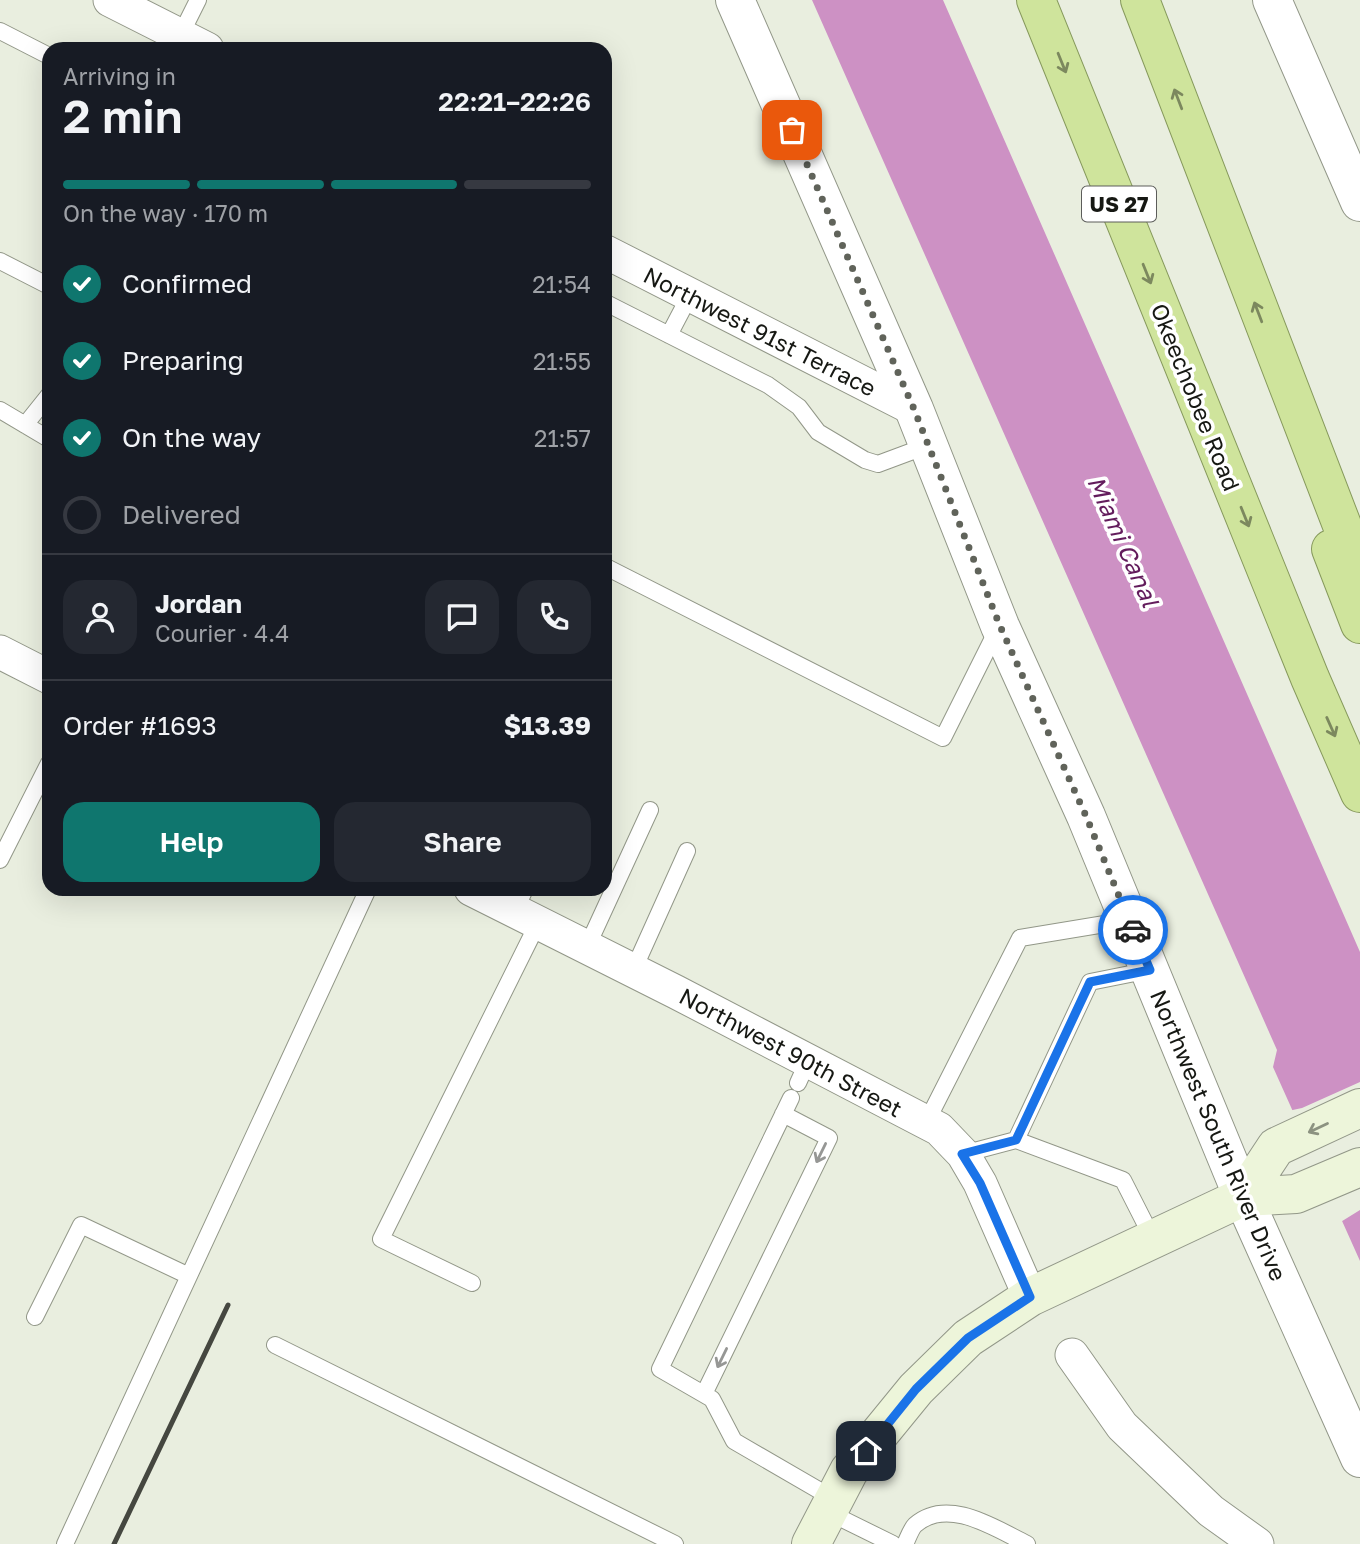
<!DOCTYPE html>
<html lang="en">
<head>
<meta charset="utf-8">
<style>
	:root { --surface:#171b24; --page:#242831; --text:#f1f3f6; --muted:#9ea1a6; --line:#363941; --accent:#0f766e }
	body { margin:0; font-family:"Golos Text",sans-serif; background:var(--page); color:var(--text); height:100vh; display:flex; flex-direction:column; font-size:26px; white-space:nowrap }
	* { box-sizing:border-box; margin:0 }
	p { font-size:23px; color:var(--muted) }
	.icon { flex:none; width:38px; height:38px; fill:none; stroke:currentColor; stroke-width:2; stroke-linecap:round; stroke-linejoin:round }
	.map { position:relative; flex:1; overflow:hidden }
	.panel { position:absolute; left:42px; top:42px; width:570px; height:854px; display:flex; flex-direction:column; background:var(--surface); border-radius:21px; box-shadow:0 7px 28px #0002 }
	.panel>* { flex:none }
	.pin { position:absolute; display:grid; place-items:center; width:60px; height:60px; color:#fff; margin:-30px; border-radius:14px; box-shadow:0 4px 10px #0006 }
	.courier { position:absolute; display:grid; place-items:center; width:70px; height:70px; margin:-35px; border:5px solid #1a73e8; border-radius:50%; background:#fff; color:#222; box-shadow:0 2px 9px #0007 }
	.headline em { font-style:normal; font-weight:600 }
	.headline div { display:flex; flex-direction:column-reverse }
	.headline { display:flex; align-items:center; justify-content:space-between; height:119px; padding:0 21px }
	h1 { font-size:46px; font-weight:600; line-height:52px }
	.bar { display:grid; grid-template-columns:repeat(4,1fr); gap:10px 7px; align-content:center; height:84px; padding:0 21px }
	.bar i { height:9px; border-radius:5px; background:var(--line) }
	.bar .on { background:var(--accent) }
	.bar p { grid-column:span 4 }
	.line { display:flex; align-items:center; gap:18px; padding:0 21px; border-top:2px solid var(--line) }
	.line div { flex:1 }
	.round { display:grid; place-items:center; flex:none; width:74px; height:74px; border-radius:21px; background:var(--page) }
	ol { padding:0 21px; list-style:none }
	li { display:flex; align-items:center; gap:21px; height:77px }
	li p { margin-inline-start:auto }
	li .icon { padding:7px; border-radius:50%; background:var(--accent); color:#fff; stroke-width:4 }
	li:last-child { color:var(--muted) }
	li i { width:38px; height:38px; border:4px solid var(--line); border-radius:50% }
	.primary-button { display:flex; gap:14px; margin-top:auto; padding:14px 21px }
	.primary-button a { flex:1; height:80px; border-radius:21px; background:var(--accent); color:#fff; font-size:28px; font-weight:600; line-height:80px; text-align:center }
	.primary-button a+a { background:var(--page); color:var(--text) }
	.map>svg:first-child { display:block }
	.water { fill:#cd91c4 }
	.pier { fill:#e9eedf }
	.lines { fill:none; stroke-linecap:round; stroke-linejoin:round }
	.service-casing { stroke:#929788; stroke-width:18 }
	.minor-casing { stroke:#929788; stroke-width:35 }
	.tertiary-casing { stroke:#929788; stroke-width:40 }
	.secondary-casing { stroke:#929788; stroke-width:40 }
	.trunk-casing { stroke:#86995c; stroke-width:40 }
	.service { stroke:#fff; stroke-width:16 }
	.minor { stroke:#fff; stroke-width:33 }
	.tertiary { stroke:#fff; stroke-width:38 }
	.secondary { stroke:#edf5da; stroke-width:38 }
	.trunk { stroke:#cfe49c; stroke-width:38 }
	.rail { stroke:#454740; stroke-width:5 }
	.oneway { stroke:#7c885e }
	.oneway2 { stroke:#8c9280 }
	.oneway3 { stroke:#969795 }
	.done { stroke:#60635a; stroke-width:7; stroke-dasharray:0 12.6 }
	.route { stroke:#1a73e8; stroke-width:9 }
	.labels { text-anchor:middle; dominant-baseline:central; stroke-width:7; stroke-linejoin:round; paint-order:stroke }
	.shield { fill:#fff; stroke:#5c5d5a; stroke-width:2 }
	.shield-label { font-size:21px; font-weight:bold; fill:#161813 }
	.street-label { font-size:23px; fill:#161813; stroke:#fff }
	.water-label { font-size:24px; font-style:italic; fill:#631c5c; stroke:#fff }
</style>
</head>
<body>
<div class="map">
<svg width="1360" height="1544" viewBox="0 0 1360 1544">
	<rect width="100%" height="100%" fill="#e9eedf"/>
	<path class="water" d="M 812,0 L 943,0 L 1360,952 L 1360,1261 L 1273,1067 L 1277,1050 Z"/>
	<path class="pier" d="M 1360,1082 L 1360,1210 L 1339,1223 L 1288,1111 L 1302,1108 Z"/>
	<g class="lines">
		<defs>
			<path id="service" d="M 0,31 L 49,56
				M 180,36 L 198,0
				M 0,261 L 49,286
				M 606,303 L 768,385 L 799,407 L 818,432 L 865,460 L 878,464 L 929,445
				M 669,335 L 690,295
				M 0,410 L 49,439
				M 25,425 L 49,395
				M 606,567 L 943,738 L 998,628
				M 0,860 L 49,763
				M 515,911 L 525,889
				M 587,947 L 650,810
				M 633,971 L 687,851
				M 798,1083 L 808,1061
				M 791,1098 L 660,1369 L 712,1399 L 734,1441 L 834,1499
				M 926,1123 L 1020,938 L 1129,920
				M 1016,1140 L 1090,982 L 1150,970
				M 963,1154 L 1016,1140 L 1123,1180 L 1153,1239
				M 472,1283 L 381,1239 L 538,923
				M 35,1317 L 81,1225 L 189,1276
				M 275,1345 L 675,1544
				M 704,1394 L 829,1138 L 783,1114
				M 828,1512 L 893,1544
				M 65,1544 L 368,889
				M 905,1544 C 908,1538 911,1529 915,1525 C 948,1496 996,1529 1027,1544"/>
			<path id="minor" d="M 110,0 L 207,49
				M 606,252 L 914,409
				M 0,652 L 49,677
				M 471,889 L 676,992 L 939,1129 L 963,1154 L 980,1183 L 1030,1297
				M 1072,1355 L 1122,1426 L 1211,1511 L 1257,1544"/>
			<path id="tertiary" d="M 735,0 L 914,409 L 1000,626 L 1086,816 L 1243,1197 L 1360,1458
				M 1272,0 L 1360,202"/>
			<path id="secondary" d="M 1243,1197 L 1276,1147 L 1360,1108
				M 811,1544 L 849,1471 L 916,1389 L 968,1338 L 1030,1297 L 1243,1197 L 1296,1194 L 1360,1167"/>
			<path id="trunk" d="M 1036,0 L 1310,678 L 1360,793
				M 1140,0 L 1360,572
				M 1331,549 L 1360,624"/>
		</defs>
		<use href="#service" class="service-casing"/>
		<use href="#minor" class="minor-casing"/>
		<use href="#tertiary" class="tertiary-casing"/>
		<use href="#secondary" class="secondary-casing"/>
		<use href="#trunk" class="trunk-casing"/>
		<use href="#service" class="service"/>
		<use href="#minor" class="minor"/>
		<use href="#tertiary" class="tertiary"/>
		<use href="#secondary" class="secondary"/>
		<use href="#trunk" class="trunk"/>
		<path class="rail" d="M 114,1544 L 228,1305"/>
	</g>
	<defs><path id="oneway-shaft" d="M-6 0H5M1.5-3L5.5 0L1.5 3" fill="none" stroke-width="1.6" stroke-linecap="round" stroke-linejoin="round" transform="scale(1.75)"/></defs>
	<g class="oneway">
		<use href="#oneway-shaft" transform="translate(1062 63) rotate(68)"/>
		<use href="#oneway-shaft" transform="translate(1178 99) rotate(-111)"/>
		<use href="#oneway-shaft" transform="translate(1147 274) rotate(68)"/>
		<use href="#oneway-shaft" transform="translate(1258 312) rotate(-111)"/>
		<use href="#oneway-shaft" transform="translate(1245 517) rotate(68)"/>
		<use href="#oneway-shaft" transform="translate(1331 727) rotate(66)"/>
	</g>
	<use class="oneway2" href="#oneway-shaft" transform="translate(1318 1128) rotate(155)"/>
	<g class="oneway3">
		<use href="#oneway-shaft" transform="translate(821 1153) rotate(116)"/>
		<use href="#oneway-shaft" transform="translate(722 1358) rotate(116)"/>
	</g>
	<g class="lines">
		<path class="done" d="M 792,130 L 914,409 L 1000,626 L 1086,816 L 1133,930"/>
		<path class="route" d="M 866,1451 L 916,1389 L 968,1338 L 1030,1297 L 980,1183 L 962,1154 L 1016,1140 L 1090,982 L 1150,970 L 1133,930"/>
	</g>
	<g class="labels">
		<rect class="shield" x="1082" y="186.5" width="74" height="35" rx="5"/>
		<g class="shield-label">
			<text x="1119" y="204">US 27</text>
		</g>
		<g class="street-label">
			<text transform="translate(760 331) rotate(27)">Northwest 91st Terrace</text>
			<text transform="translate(1196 397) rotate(68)">Okeechobee Road</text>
			<text transform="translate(791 1052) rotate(28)">Northwest 90th Street</text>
			<text transform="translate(1219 1135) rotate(67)">Northwest South River Drive</text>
		</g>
		<g class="water-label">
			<text transform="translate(1124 541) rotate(66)">Miami Canal</text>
		</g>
	</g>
</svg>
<div class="pin" style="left:792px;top:130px;background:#ea580c"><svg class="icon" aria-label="bag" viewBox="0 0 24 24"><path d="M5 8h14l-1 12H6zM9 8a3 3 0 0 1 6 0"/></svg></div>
<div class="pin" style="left:866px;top:1451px;background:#1f2937"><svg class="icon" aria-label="home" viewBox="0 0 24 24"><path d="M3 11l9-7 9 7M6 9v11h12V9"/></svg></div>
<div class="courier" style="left:1133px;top:930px"><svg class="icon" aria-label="car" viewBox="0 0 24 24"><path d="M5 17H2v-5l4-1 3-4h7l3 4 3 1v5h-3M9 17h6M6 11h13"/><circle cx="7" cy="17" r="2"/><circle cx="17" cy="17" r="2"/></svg></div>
<section class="panel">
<div class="headline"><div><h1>2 min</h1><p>Arriving in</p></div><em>22:21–22:26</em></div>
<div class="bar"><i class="on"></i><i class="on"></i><i class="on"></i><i></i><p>On the way · 170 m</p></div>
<ol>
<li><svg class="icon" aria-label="check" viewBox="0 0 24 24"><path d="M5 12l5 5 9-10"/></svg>Confirmed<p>21:54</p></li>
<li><svg class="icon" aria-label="check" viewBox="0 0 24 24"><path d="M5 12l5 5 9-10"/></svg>Preparing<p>21:55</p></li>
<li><svg class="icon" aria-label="check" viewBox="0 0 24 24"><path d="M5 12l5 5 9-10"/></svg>On the way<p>21:57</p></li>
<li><i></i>Delivered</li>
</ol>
<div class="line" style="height:126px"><a class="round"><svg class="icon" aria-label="person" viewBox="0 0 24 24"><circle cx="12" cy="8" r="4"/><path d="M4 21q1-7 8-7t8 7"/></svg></a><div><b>Jordan</b><p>Courier · 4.4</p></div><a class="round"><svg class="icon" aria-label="chat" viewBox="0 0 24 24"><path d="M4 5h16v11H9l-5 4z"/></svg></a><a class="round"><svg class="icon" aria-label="phone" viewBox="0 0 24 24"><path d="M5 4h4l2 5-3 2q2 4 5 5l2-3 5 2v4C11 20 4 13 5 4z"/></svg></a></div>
<div class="line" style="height:91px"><div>Order #1693</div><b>$13.39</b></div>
<div class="primary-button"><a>Help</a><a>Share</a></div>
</section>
</div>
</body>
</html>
